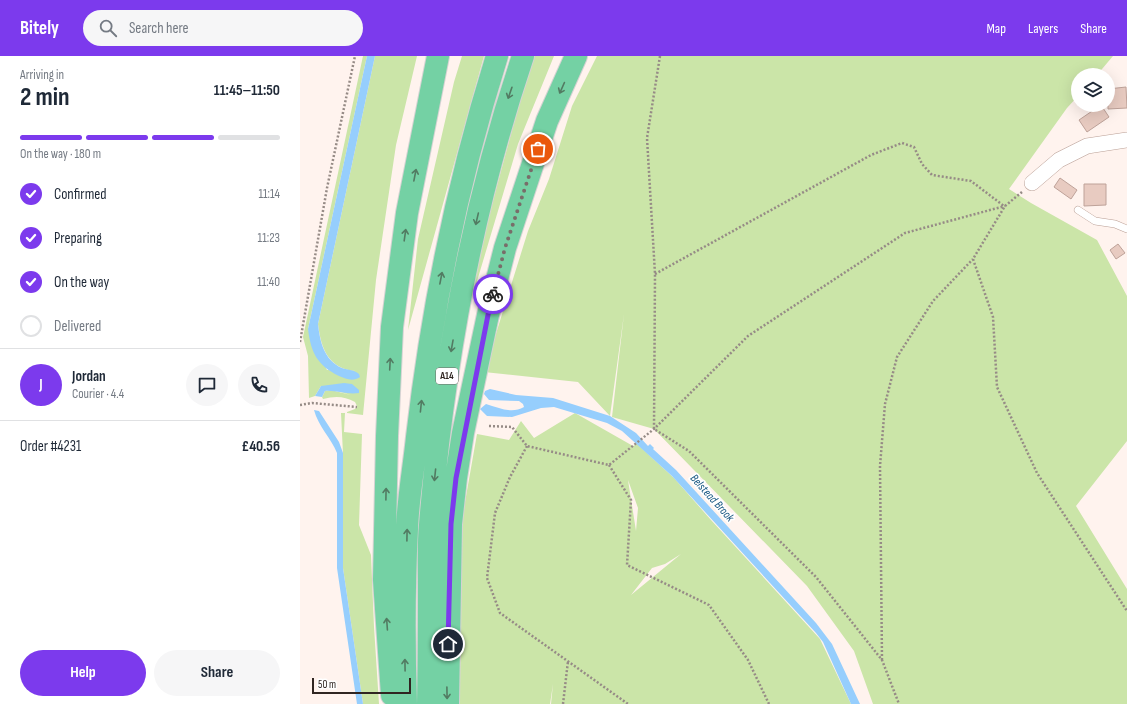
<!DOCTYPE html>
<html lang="en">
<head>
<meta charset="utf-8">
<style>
	:root { --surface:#fff; --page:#f6f6f7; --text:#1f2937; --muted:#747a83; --line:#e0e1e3; --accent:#7c3aed }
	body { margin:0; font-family:"Sofia Sans Condensed",sans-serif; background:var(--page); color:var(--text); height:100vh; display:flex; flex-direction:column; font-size:15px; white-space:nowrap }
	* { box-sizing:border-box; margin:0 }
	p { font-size:13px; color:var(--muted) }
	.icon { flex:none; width:22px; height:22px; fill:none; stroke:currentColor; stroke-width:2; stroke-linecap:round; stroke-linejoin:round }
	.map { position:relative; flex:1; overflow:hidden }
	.side { display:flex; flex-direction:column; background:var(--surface); width:300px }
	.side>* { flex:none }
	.fabs { position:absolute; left:771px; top:12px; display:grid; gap:8px }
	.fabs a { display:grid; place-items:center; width:44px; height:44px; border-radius:50%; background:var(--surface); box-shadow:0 4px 16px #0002; font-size:20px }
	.scale { position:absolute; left:12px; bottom:10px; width:99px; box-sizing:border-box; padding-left:4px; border:2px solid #302521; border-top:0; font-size:11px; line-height:14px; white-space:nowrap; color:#302521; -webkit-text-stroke:3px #fff; paint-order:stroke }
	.pin { position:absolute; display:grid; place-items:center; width:34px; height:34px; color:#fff; margin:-17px; border:2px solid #fff; border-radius:50%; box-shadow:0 1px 4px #0007 }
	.courier { position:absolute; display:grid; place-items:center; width:40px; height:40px; margin:-20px; border:3px solid #7c3aed; border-radius:50%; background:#fff; color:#222; box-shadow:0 1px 5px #0007 }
	.overview em { font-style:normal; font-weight:700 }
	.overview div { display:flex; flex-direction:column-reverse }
	.overview { display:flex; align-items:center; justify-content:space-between; height:68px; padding:0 20px }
	h1 { font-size:26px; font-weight:700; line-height:30px }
	.bar { display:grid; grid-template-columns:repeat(4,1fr); gap:6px 4px; align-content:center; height:48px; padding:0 20px }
	.bar i { height:5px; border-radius:3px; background:var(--line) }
	.bar .on { background:var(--accent) }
	.bar p { grid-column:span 4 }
	.line { display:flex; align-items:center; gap:10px; padding:0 20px; border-top:1px solid var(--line) }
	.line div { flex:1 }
	.round { display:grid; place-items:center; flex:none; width:42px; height:42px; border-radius:21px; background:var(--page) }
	ol { padding:0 20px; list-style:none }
	li { display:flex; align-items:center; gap:12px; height:44px }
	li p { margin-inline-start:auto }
	li .icon { padding:4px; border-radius:50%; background:var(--accent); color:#fff; stroke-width:4 }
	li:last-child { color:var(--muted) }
	li i { width:22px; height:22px; border:2px solid var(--line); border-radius:50% }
	.button { display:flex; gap:8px; margin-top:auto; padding:8px 20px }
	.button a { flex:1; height:46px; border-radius:24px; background:var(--accent); color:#fff; font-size:16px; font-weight:700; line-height:46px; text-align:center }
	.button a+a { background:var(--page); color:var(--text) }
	header { display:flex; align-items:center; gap:24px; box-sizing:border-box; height:56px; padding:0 20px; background:var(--accent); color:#fff }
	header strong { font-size:19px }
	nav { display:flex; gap:22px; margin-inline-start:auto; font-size:14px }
	.search { width:280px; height:36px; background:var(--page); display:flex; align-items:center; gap:10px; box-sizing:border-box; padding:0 14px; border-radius:22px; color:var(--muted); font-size:15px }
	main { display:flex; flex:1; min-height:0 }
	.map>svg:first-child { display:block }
	.green { fill:#cbe5a8; fill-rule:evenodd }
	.water { fill:#96cefd }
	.building { fill:#e8cbc1; stroke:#bea299 }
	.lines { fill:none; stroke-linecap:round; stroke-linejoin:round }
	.lane-casing { stroke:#ba9f95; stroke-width:8 }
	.street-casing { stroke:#ba9f95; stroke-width:16 }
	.highway-casing { stroke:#d6d3d3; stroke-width:24 }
	.path { stroke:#968b86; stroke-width:2.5; stroke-dasharray:2 2; stroke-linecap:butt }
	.lane { stroke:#fff; stroke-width:7 }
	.street { stroke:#fff; stroke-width:15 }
	.highway { stroke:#74d1a4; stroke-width:22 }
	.oneway { stroke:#527b62 }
	.done { stroke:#786d69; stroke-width:4; stroke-dasharray:0 7.2 }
	.route { stroke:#7c3aed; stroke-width:5 }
	.labels { text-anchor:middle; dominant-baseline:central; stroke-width:3.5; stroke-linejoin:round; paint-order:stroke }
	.shield { fill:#fff; stroke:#6e6664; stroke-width:1 }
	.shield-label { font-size:10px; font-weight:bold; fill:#302521 }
	.water-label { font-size:12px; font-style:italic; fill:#175580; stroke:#fff }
</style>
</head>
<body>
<header>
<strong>Bitely</strong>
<div class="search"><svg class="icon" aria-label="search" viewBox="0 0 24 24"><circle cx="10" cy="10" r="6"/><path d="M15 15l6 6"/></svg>Search here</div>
<nav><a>Map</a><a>Layers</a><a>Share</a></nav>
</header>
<main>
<section class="side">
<div class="overview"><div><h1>2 min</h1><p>Arriving in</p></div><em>11:45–11:50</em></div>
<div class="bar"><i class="on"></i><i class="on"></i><i class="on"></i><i></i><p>On the way · 180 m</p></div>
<ol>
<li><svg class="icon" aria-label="check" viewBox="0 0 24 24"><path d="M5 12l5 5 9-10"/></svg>Confirmed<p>11:14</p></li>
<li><svg class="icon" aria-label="check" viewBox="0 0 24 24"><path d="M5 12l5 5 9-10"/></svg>Preparing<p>11:23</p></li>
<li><svg class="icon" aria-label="check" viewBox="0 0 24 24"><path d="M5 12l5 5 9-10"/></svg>On the way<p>11:40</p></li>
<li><i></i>Delivered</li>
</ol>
<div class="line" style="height:72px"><b class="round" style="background:var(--accent);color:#fff">J</b><div><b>Jordan</b><p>Courier · 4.4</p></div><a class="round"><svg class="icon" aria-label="chat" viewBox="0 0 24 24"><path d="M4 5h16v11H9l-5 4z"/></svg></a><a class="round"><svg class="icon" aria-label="phone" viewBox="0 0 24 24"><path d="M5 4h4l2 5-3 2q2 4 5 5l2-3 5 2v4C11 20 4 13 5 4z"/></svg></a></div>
<div class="line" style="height:52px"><div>Order #4231</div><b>£40.56</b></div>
<div class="button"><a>Help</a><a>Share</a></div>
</section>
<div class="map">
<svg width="827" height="648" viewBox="0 0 827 648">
	<rect width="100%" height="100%" fill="#fff3ee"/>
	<path class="green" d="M 63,0 L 67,0 L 8,273 L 27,314 L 56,315 C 28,313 21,292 18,268 L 75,0 L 117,0 L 96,89 L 76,224 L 63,359 L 47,357 L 47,356 L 55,353 L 57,350 L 55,346 C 44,340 35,340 23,343 L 22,341 L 25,335 L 31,334 L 51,339 L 21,330 L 15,340 L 9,342 L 8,300 L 3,281 Z
		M 162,0 L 184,0 L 108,274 L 118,183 L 154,26 Z
		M 232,0 L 254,0 L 218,88 L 166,262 L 175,211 Z
		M 297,0 L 813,0 L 797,19 L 778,19 L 778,40 L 767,52 L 709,133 L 731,147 L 797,184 L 827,240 L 827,385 L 776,450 L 827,533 L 827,648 L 573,648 L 554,595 L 507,530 L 354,373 L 312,361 L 324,258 L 310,360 L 278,326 L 184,316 L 228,175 L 249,123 L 272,50 Z
		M 41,357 L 45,357 L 44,376 L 62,378 L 59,469 L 71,499 L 74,571 L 79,648 L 63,648 L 43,512 L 43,398 Z
		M 275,357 L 333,390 L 337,388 L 374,422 L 411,464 L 520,583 L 551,648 L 251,648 L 253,628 L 250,648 L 157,648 L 162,463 L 177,378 L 209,384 L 221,365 L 234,382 ZM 328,424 L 338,452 L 336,475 ZM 381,498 L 331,539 L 352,512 L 365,508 Z"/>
	<path class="water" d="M 67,0 L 75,0 L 18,268 C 20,286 24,304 42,312 C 48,314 55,314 59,318 L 60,321 C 53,326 46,323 39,320 C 17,309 11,297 8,273 Z
		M 44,327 L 52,328 L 59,334 L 59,337 C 47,339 36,334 25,335 L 22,341 L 15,340 L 21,330 Z
		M 190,333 L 216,339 L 253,342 L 310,360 L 336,377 L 348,390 L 350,388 L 354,392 L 353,393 L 376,414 L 516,567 L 532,588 L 560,648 L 551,648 L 523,586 L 516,577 L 372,420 L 322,375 L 307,367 L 254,351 L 241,352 L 212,361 L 187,360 L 180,353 L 186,348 C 199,352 212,358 224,351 L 223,348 L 219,345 L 189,344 L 184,338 L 185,335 Z
		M 14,354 L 19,355 L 39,386 L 43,397 L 43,512 L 63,648 L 57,648 L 37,512 L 37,397 C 31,382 18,370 14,354 Z"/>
	<path class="building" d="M 826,31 L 827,52 L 808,53 L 808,33 Z
		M 801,49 L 809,61 L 787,76 L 779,64 Z
		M 760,122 L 777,134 L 771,143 L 754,131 Z
		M 784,128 L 806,128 L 806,149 L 784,150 Z
		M 818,188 L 825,197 L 816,203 L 810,194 Z"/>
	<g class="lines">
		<defs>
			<path id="lane" d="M 778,154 L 795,165 L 815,168 L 827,173"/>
			<path id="street" d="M 732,127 L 759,104 L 787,90 L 827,84"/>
			<path id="highway" d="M 92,639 L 84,524 L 87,380 L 92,271 L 107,157 L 138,0
				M 106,648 C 104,590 104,531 107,473 C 108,442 114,411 117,381 C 132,252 158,124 197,0
				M 128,648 C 129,608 129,569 129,529 C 129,509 128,489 130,469 C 143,310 172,151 223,0
				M 148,648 L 151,468 L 156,422 L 163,377 L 188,259 L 205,192 L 247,65 L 276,0"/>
		</defs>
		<use href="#lane" class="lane-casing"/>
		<use href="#street" class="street-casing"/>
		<use href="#highway" class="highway-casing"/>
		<path class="path" d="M 360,0 L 347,82 L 355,218 L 354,373 L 389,395 L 516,521 L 582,604 L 599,648
			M 722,136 L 705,150 L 673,203 L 693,261 L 697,331 L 737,417 L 827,555
			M 355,218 L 571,99 L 602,87 L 614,91 L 622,108 L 632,119 L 671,125 L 704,150
			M 0,286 L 27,132 L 55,0
			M 0,349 L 12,347 L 57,351
			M 189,370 L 212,371 L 227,390 L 309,409 L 354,373 L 448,280 L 605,177 L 705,150
			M 227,390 L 210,421 L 195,457 L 187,522 L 200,557 L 328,648
			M 309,409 L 331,444 L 327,509 L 409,549 L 448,604 L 469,648
			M 582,604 L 580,410 L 585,348 L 597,301 L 633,245 L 673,203
			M 263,648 L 268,605"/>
		<use href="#lane" class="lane"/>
		<use href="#street" class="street"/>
		<use href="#highway" class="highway"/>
	</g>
	<defs><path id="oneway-shaft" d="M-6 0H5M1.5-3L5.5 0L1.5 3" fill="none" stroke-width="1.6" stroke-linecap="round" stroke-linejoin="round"/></defs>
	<g class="oneway">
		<use href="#oneway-shaft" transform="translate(262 32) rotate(114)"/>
		<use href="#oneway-shaft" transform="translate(210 37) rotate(109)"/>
		<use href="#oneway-shaft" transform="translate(115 119) rotate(-79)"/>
		<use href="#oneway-shaft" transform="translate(177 163) rotate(103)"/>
		<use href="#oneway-shaft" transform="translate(105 179) rotate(-82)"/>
		<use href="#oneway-shaft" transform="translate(141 222) rotate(-79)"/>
		<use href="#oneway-shaft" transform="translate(152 290) rotate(100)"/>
		<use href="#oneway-shaft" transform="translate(90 308) rotate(-87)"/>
		<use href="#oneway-shaft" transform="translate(121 350) rotate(-84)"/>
		<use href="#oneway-shaft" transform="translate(135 419) rotate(96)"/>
		<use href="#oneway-shaft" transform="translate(86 438) rotate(-89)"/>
		<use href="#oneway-shaft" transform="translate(107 479) rotate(-89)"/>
		<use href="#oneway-shaft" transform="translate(87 568) rotate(-94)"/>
		<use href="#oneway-shaft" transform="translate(105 609) rotate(-91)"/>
		<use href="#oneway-shaft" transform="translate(147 637) rotate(89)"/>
	</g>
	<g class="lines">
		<path class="done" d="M 193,238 L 205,192 L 238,93"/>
		<path class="route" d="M 148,588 L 151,468 L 156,422 L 188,259 L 193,238"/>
	</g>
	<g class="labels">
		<rect class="shield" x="136" y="312" width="22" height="16" rx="3"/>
		<g class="shield-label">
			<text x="147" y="320">A14</text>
		</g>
		<g class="water-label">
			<text transform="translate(412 442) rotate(48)">Belstead Brook</text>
		</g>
	</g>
</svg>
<div class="fabs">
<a><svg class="icon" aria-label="layers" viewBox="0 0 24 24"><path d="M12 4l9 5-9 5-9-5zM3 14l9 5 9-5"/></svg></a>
</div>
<div class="scale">50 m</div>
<div class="pin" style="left:238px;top:93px;background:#ea580c"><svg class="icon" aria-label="bag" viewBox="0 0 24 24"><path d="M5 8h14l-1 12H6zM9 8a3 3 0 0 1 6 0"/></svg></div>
<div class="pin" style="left:148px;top:588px;background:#1f2937"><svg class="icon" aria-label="home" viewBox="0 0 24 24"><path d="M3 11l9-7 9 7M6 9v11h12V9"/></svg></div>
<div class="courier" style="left:193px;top:238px"><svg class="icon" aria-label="bike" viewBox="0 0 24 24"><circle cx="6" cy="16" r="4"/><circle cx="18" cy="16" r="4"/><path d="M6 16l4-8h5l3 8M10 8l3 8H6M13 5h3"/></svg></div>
</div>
</main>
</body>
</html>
